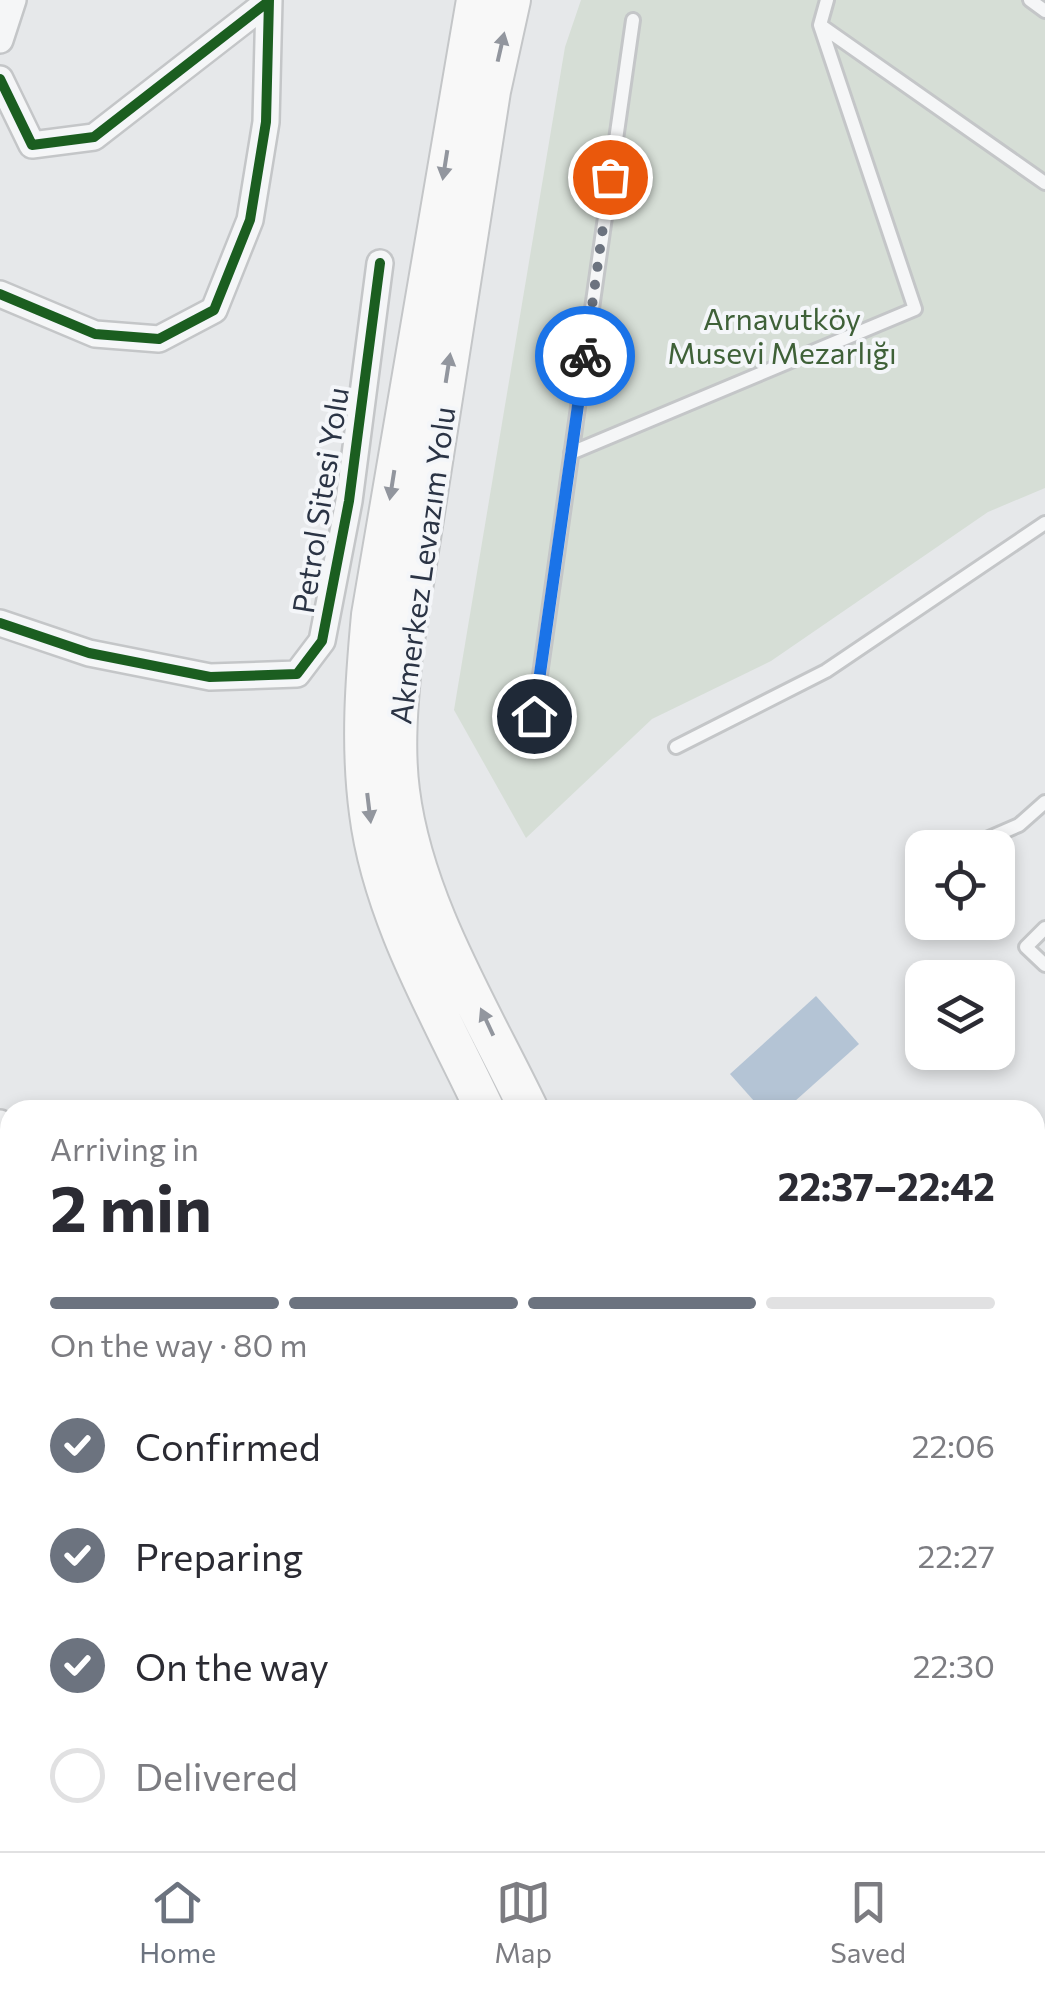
<!DOCTYPE html>
<html lang="en">
<head>
<meta charset="utf-8">
<style>
	:root { --surface:#fff; --page:#f2f2f3; --text:#2b2b33; --muted:#7c7c81; --line:#e1e1e2; --accent:#6c737f }
	body { margin:0; font-family:Commissioner,sans-serif; background:var(--page); color:var(--text); height:100vh; display:flex; flex-direction:column; font-size:38px; white-space:nowrap }
	* { box-sizing:border-box; margin:0 }
	p { font-size:32px; color:var(--muted) }
	.icon { flex:none; width:55px; height:55px; fill:none; stroke:currentColor; stroke-width:2; stroke-linecap:round; stroke-linejoin:round }
	.map { position:relative; flex:1; overflow:hidden }
	.side { position:absolute; left:0px; top:1100px; width:1045px; height:752px; display:flex; flex-direction:column; background:var(--surface); border-radius:30px 30px 0 0; box-shadow:0 5px 15px #0003 }
	.side>* { flex:none }
	.fabs { position:absolute; left:905px; top:830px; display:grid; gap:20px }
	.fabs a { display:grid; place-items:center; width:110px; height:110px; border-radius:20px; background:var(--surface); box-shadow:0 5px 15px #0003; font-size:50px }
	.pin { position:absolute; display:grid; place-items:center; width:85px; height:85px; color:#fff; margin:-42px; border:5px solid #fff; border-radius:50%; box-shadow:0 2px 10px #0007 }
	.courier { position:absolute; display:grid; place-items:center; width:100px; height:100px; margin:-50px; border:8px solid #1a73e8; border-radius:50%; background:#fff; color:#222; box-shadow:0 2px 12px #0007 }
	.summary em { font-style:normal; font-weight:700 }
	.summary div { display:flex; flex-direction:column-reverse }
	.summary { display:flex; align-items:center; justify-content:space-between; height:170px; padding:0 50px }
	h1 { font-size:65px; font-weight:700; line-height:75px }
	.bar { display:grid; grid-template-columns:repeat(4,1fr); gap:15px 10px; align-content:center; height:120px; padding:0 50px }
	.bar i { height:12px; border-radius:8px; background:var(--line) }
	.bar .on { background:var(--accent) }
	.bar p { grid-column:span 4 }
	ol { padding:0 50px; list-style:none }
	li { display:flex; align-items:center; gap:30px; height:110px }
	li p { margin-inline-start:auto }
	li .icon { padding:10px; border-radius:50%; background:var(--accent); color:#fff; stroke-width:4 }
	li:last-child { color:var(--muted) }
	li i { width:55px; height:55px; border:5px solid var(--line); border-radius:50% }
	.dock { display:flex; justify-content:space-around; align-items:center; height:140px; border-top:2px solid var(--line); background:var(--surface); font-size:28px; color:var(--muted) }
	.dock a { display:grid; justify-items:center; gap:5px }
	.dock .on { color:var(--accent) }
	.map>svg:first-child { display:block }
	.green { fill:#d6ded6 }
	.water { fill:#b4c4d5 }
	.lines { fill:none; stroke-linecap:round; stroke-linejoin:round }
	.lane-casing { stroke:#c4c6c8; stroke-width:18 }
	.street-casing { stroke:#c4c6c8; stroke-width:30 }
	.secondary-casing { stroke:#c4c6c8; stroke-width:42 }
	.lane { stroke:#f5f6f7; stroke-width:12 }
	.street { stroke:#f5f6f7; stroke-width:25 }
	.secondary { stroke:#f8f8f8; stroke-width:38 }
	.cycleway-casing { stroke:#f4f6f9; stroke-width:16 }
	.cycleway { stroke:#1b5e20; stroke-width:10 }
	.oneway { fill:#92969e }
	.done { stroke:#6c737f; stroke-width:10; stroke-dasharray:0 18 }
	.route { stroke:#1a73e8; stroke-width:12 }
	.labels { text-anchor:middle; dominant-baseline:central; stroke-width:8; stroke-linejoin:round; paint-order:stroke }
	.park-label { font-size:30px; fill:#3f6138; stroke:#f4f6f9 }
	.street-label { font-size:30px; fill:#2b3445; stroke:#f4f6f9 }
</style>
</head>
<body>
<div class="map">
<svg width="1045" height="1851" viewBox="0 0 1045 1851">
	<rect width="100%" height="100%" fill="#e6e8ea"/>
	<path class="green" d="M 581,0 L 1045,0 L 1045,488 L 988,512 L 771,661 L 652,719 L 526,838 L 454,710 L 565,47 Z"/>
	<path class="water" d="M 816,996 L 859,1044 L 785,1110 L 762,1110 L 730,1074 Z"/>
	<g class="lines">
		<defs>
			<path id="lane" d="M 1030,0 L 1045,11
				M 820,25 L 1045,183
				M 571,453 L 915,309 L 820,25 L 827,0
				M 534,717 L 633,20
				M 676,747 L 826,671 L 1045,523
				M 966,848 L 1019,825 L 1045,802
				M 1045,928 L 1026,947 L 1045,965"/>
			<path id="street" d="M 0,40 L 13,0
				M 0,79 L 32,145 L 94,137 L 269,1
				M 0,294 L 95,334 L 159,339 L 214,310 L 250,220 L 266,122 L 269,0
				M 0,623 L 89,653 L 210,677 L 297,674 L 322,641 L 349,501 L 380,263
				M 0,1123 L 10,1133
				M 0,1189 L 10,1176
				M 0,1675 L 10,1680
				M 191,1842 L 193,1851
				M 550,1842 L 554,1851"/>
			<path id="secondary" d="M 476,0 L 371,615 C 365,680 360,746 369,813 C 382,917 441,1016 485,1110
				M 511,0 L 491,91 L 403,653 C 399,698 394,745 400,791 C 414,903 481,1010 529,1110
				M 871,1842 L 877,1851
				M 916,1842 L 922,1851"/>
		</defs>
		<use href="#lane" class="lane-casing"/>
		<use href="#street" class="street-casing"/>
		<use href="#secondary" class="secondary-casing"/>
		<use href="#lane" class="lane"/>
		<use href="#street" class="street"/>
		<use href="#secondary" class="secondary"/>
		<defs>
			<path id="cycleway" d="M 0,79 L 32,145 L 94,137 L 269,1
				M 0,294 L 95,334 L 159,339 L 214,310 L 250,220 L 266,122 L 269,0
				M 0,623 L 89,653 L 210,677 L 297,674 L 322,641 L 349,501 L 380,263"/>
		</defs>
		<use href="#cycleway" class="cycleway-casing"/>
		<use href="#cycleway" class="cycleway"/>
	</g>
	<defs><path id="oneway-solid" d="M-6-.8H1V-3.2L6.5 0L1 3.2V.8H-6Z" transform="scale(2.5)"/></defs>
	<g class="oneway">
		<use href="#oneway-solid" transform="translate(501 47) rotate(-77)"/>
		<use href="#oneway-solid" transform="translate(445 165) rotate(99)"/>
		<use href="#oneway-solid" transform="translate(448 368) rotate(-81)"/>
		<use href="#oneway-solid" transform="translate(392 485) rotate(99)"/>
		<use href="#oneway-solid" transform="translate(369 808) rotate(83)"/>
		<use href="#oneway-solid" transform="translate(487 1022) rotate(-115)"/>
	</g>
	<g class="lines">
		<path class="done" d="M 585,356 L 610,177"/>
		<path class="route" d="M 534,716 L 585,356"/>
	</g>
	<g class="labels">
		<g class="park-label">
			<text x="782" y="317">Arnavutköy<tspan x="782" dy="34">Musevi Mezarlığı</tspan></text>
		</g>
		<g class="street-label">
			<text transform="translate(319 500) rotate(-81)">Petrol Sitesi Yolu</text>
			<text transform="translate(421 565) rotate(-82)">Akmerkez Levazım Yolu</text>
		</g>
	</g>
</svg>
<div class="fabs">
<a><svg class="icon" aria-label="locate" viewBox="0 0 24 24"><circle cx="12" cy="12" r="6"/><path d="M12 2v4M12 18v4M2 12h4M18 12h4"/></svg></a>
<a><svg class="icon" aria-label="layers" viewBox="0 0 24 24"><path d="M12 4l9 5-9 5-9-5zM3 14l9 5 9-5"/></svg></a>
</div>
<div class="pin" style="left:610px;top:177px;background:#ea580c"><svg class="icon" aria-label="bag" viewBox="0 0 24 24"><path d="M5 8h14l-1 12H6zM9 8a3 3 0 0 1 6 0"/></svg></div>
<div class="pin" style="left:534px;top:716px;background:#1f2937"><svg class="icon" aria-label="home" viewBox="0 0 24 24"><path d="M3 11l9-7 9 7M6 9v11h12V9"/></svg></div>
<div class="courier" style="left:585px;top:356px"><svg class="icon" aria-label="bike" viewBox="0 0 24 24"><circle cx="6" cy="16" r="4"/><circle cx="18" cy="16" r="4"/><path d="M6 16l4-8h5l3 8M10 8l3 8H6M13 5h3"/></svg></div>
<section class="side">
<div class="summary"><div><h1>2 min</h1><p>Arriving in</p></div><em>22:37–22:42</em></div>
<div class="bar"><i class="on"></i><i class="on"></i><i class="on"></i><i></i><p>On the way · 80 m</p></div>
<ol>
<li><svg class="icon" aria-label="check" viewBox="0 0 24 24"><path d="M5 12l5 5 9-10"/></svg>Confirmed<p>22:06</p></li>
<li><svg class="icon" aria-label="check" viewBox="0 0 24 24"><path d="M5 12l5 5 9-10"/></svg>Preparing<p>22:27</p></li>
<li><svg class="icon" aria-label="check" viewBox="0 0 24 24"><path d="M5 12l5 5 9-10"/></svg>On the way<p>22:30</p></li>
<li><i></i>Delivered</li>
</ol>
</section>
</div>
<nav class="dock">
<a class="on"><svg class="icon" aria-label="home" viewBox="0 0 24 24"><path d="M3 11l9-7 9 7M6 9v11h12V9"/></svg>Home</a>
<a><svg class="icon" aria-label="map" viewBox="0 0 24 24"><path d="M3 6l6-2 6 2 6-2v14l-6 2-6-2-6 2zM9 4v14M15 6v14"/></svg>Map</a>
<a><svg class="icon" aria-label="saved" viewBox="0 0 24 24"><path d="M7 4h10v16l-5-4-5 4z"/></svg>Saved</a>
</nav>
</body>
</html>
